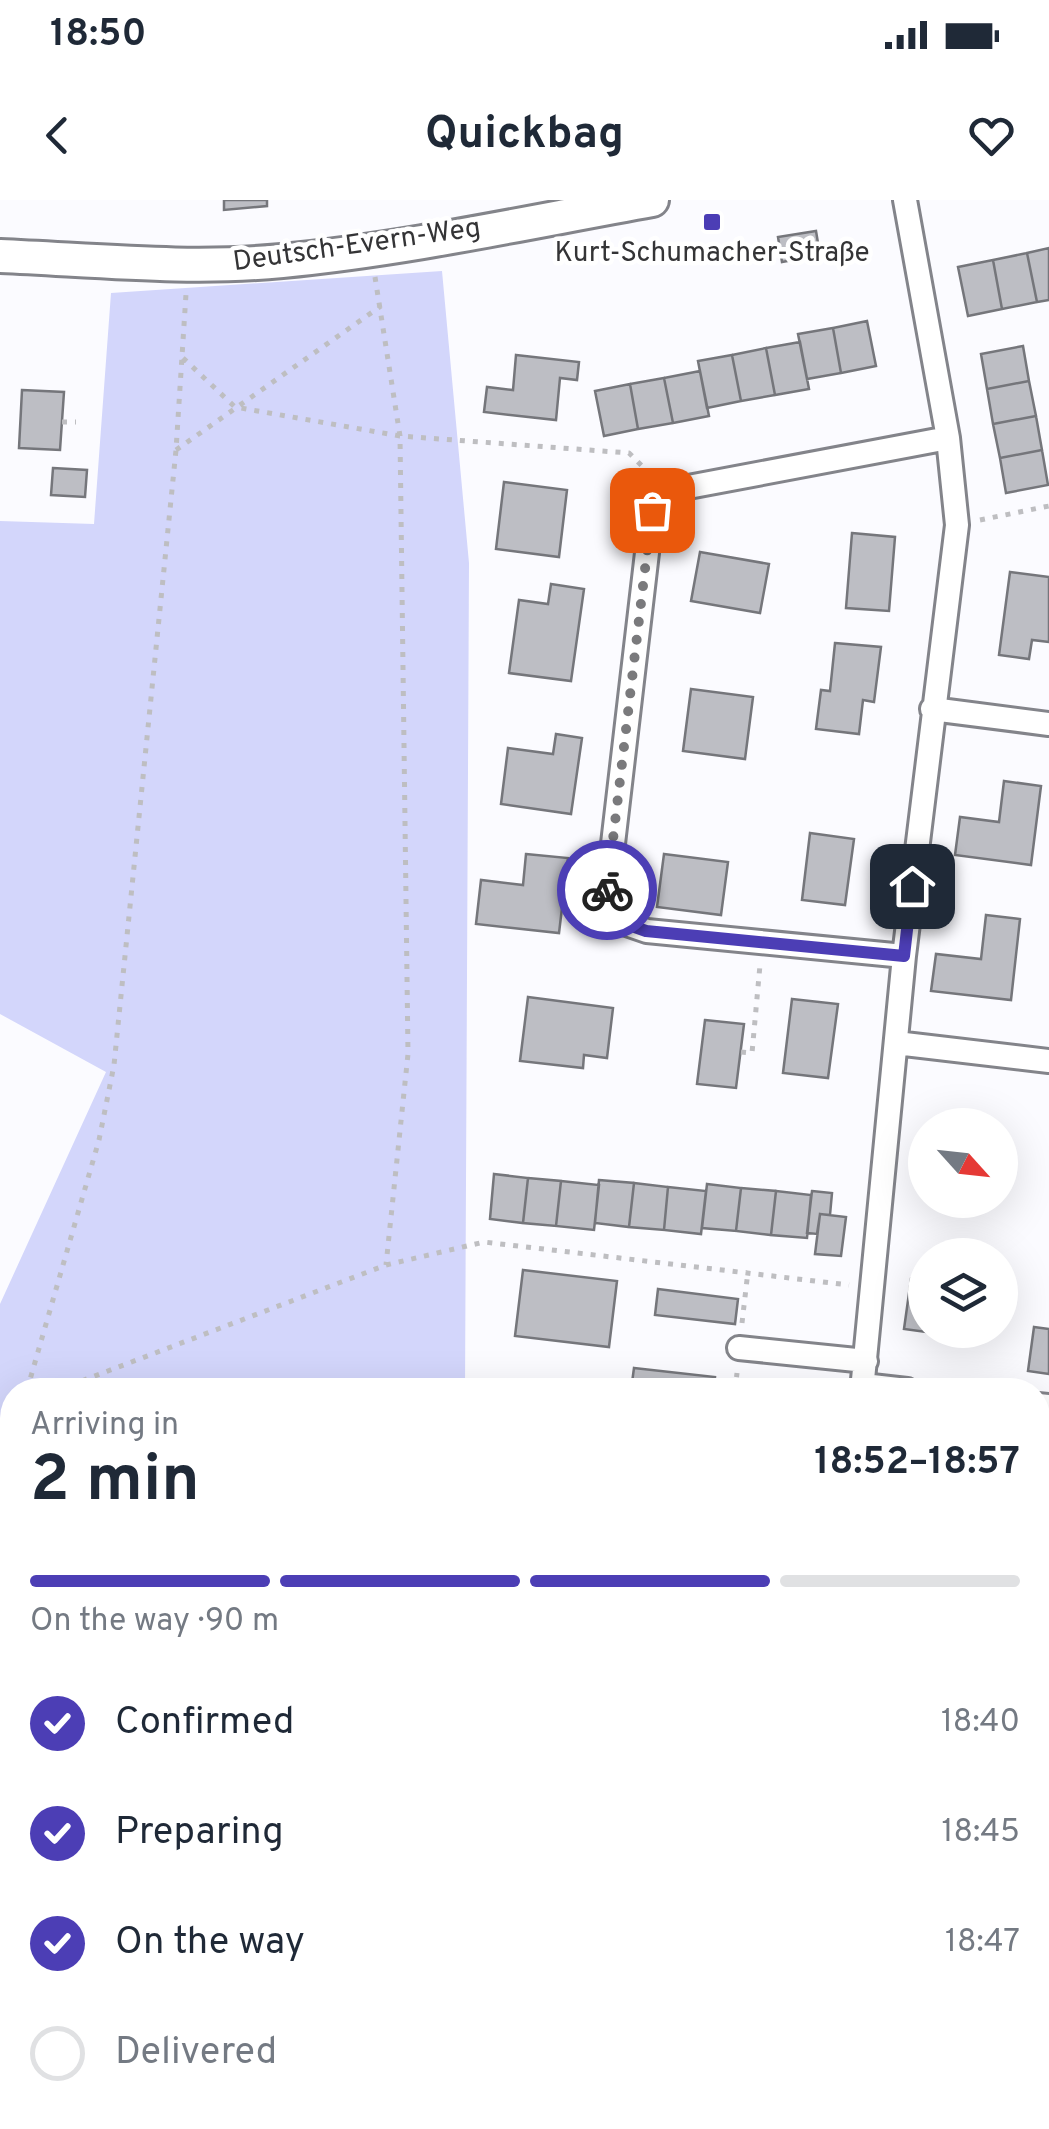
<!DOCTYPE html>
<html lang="en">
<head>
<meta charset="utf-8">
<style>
	:root { --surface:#fff; --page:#f2f2f3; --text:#1f2937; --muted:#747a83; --line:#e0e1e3; --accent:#4c3eb5 }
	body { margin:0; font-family:Overpass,sans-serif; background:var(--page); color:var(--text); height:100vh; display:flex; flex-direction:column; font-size:38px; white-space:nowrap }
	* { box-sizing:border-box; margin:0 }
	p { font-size:32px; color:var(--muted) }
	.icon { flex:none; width:55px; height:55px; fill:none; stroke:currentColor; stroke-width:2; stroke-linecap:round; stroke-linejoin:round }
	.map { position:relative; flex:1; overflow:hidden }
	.drawer { position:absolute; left:0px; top:1178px; width:1050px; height:752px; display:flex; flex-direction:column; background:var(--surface); border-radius:40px 40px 0 0; box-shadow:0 10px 40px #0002 }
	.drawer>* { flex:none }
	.needle { width:65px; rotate:117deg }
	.tools { position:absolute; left:908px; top:908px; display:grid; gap:20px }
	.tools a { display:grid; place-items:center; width:110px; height:110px; border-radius:50%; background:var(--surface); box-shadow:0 10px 40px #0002; font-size:50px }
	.pin { position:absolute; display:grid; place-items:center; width:85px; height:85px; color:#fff; margin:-42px; border-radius:20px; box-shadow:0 5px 15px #0006 }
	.courier { position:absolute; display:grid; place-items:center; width:100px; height:100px; margin:-50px; border:8px solid #4c3eb5; border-radius:50%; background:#fff; color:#222; box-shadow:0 2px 12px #0007 }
	.overview em { font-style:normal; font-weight:700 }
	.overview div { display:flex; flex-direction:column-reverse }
	.overview { display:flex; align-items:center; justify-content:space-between; height:170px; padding:0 30px }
	h1 { font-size:65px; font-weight:700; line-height:75px }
	.bar { display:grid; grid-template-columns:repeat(4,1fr); gap:15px 10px; align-content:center; height:120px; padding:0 30px }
	.bar i { height:12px; border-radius:8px; background:var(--line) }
	.bar .current { background:var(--accent) }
	.bar p { grid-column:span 4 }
	ol { padding:0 30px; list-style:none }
	li { display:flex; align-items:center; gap:30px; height:110px }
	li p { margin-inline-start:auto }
	li .icon { padding:10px; border-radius:50%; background:var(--accent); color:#fff; stroke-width:4 }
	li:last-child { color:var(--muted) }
	li i { width:55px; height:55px; border:5px solid var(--line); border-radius:50% }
	.status { display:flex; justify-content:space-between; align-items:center; height:70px; padding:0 50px; background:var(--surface); direction:ltr }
	.status svg { height:28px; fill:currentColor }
	header { display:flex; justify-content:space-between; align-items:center; height:130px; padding:0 30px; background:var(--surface); font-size:45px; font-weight:700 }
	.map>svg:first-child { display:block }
	.green { fill:#d3d6fb }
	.building { fill:#bdbec4; stroke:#75767b; stroke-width:2.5 }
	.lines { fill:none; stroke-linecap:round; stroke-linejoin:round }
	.street-casing { stroke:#83848a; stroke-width:28 }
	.secondary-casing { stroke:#83848a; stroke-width:38 }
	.path { stroke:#bebec1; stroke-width:5; stroke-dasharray:5 8; stroke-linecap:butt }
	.street { stroke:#fff; stroke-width:22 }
	.secondary { stroke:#fff; stroke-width:32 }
	.done { stroke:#7a7a7c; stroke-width:10; stroke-dasharray:0 18 }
	.route { stroke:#4c3eb5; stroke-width:12 }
	.poi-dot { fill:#4c3eb5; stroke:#fff; stroke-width:4 }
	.labels { text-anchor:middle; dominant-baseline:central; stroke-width:9; stroke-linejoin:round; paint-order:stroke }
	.street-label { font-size:28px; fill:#343436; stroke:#fff }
	.poi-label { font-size:28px; fill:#343436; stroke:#fff }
</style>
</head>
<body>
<div class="status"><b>18:50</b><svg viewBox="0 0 49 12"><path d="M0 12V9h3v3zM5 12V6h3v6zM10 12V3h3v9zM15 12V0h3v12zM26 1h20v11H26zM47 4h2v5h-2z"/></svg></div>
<header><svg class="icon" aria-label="back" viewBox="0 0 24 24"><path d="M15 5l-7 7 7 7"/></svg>Quickbag<svg class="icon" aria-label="heart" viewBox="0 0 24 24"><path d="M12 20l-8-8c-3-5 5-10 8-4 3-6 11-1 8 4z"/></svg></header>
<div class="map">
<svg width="1049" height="1929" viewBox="0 0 1049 1929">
	<rect width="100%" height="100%" fill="#fbfbff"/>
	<path class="green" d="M 442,71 L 469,363 L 465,1190 L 12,1190 L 12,1918 L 307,1918 L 294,1929 L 0,1929 L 0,1104 L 106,872 L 0,814 L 0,321 L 94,324 L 111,93 Z
		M 1049,1489 L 1049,1929 L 330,1929 L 328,1918 L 1038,1918 L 1038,1493 Z"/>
	<path class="building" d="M 224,0 L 267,0 L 267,6 L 224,10 Z
		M 816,31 L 820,55 L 782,62 L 778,37 Z
		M 1049,48 L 1049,100 L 1037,102 L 1027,53 Z
		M 1027,53 L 1037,102 L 1002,109 L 993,60 Z
		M 993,60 L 1002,109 L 968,116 L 958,67 Z
		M 867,121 L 876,166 L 841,173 L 833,128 Z
		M 833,128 L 841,173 L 807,179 L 798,134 Z
		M 800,142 L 809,189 L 775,195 L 766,148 Z
		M 1023,146 L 1029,181 L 987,189 L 981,154 Z
		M 766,148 L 775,195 L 741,201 L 732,155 Z
		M 516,155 L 579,162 L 577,180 L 560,178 L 556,220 L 484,212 L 487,187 L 513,190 Z
		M 732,155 L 741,201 L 707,208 L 698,161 Z
		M 700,171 L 709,216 L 673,223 L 664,178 Z
		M 664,178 L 673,223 L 638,229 L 630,184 Z
		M 1029,181 L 1036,216 L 993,224 L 987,189 Z
		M 630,184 L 638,229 L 604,236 L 595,191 Z
		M 22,190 L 64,192 L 60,250 L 19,248 Z
		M 1036,216 L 1042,250 L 1000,258 L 993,224 Z
		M 1042,250 L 1048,285 L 1006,293 L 1000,258 Z
		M 53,268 L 87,270 L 85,297 L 51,295 Z
		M 504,282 L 567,290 L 559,357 L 496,349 Z
		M 852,333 L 895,337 L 889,411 L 846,408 Z
		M 700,352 L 769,364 L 760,413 L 691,401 Z
		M 1010,372 L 1049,377 L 1049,442 L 1032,440 L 1029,459 L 999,455 Z
		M 551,384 L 584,389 L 571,481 L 509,473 L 519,400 L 548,404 Z
		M 835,443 L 881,447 L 874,502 L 863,500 L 859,534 L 816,529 L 821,490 L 830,491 Z
		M 691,489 L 753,497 L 745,559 L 683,551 Z
		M 556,534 L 582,538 L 571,614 L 501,604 L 508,548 L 553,554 Z
		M 1004,581 L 1041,586 L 1031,665 L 955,655 L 960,617 L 999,622 Z
		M 810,633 L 854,639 L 845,705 L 802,700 Z
		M 526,654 L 568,658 L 559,733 L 476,724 L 481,680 L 523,685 Z
		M 664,654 L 728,662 L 721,715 L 657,707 Z
		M 986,715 L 1020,719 L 1011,800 L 931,791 L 936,754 L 981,759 Z
		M 528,797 L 613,808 L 607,858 L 584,855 L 583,868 L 520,861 Z
		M 792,799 L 838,804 L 828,878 L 783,873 Z
		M 705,820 L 744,824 L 736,888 L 697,884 Z
		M 494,974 L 528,978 L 523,1023 L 490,1019 Z
		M 528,978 L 561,981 L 556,1026 L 523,1023 Z
		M 599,980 L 634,983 L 629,1027 L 595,1023 Z
		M 561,981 L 599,985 L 594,1030 L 556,1026 Z
		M 634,983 L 668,987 L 664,1030 L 629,1027 Z
		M 707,984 L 741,988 L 736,1031 L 702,1028 Z
		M 668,987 L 706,991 L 701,1034 L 664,1030 Z
		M 741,988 L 776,991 L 771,1035 L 736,1031 Z
		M 776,991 L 811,995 L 807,1038 L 771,1035 Z
		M 812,991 L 832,993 L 830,1015 L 820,1014 L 817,1034 L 807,1033 Z
		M 820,1014 L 846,1017 L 841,1056 L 815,1054 Z
		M 523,1070 L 617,1081 L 609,1147 L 515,1136 Z
		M 911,1079 L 925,1081 L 925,1130 L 950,1130 L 949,1135 L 904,1129 Z
		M 658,1089 L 738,1099 L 735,1124 L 655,1115 Z
		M 1034,1127 L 1049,1129 L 1049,1174 L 1028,1171 Z
		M 634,1168 L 715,1177 L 714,1190 L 631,1190 Z
		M 1038,1383 L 1049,1385 L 1049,1453 L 1038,1451 Z
		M 0,1860 L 12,1866 L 12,1918 L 77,1918 L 85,1922 L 81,1929 L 0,1929 Z"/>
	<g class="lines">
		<defs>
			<path id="street" d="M 932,509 L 1049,524
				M 904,756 L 647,731 L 618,721 L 607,695 L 652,310 L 667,291 L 948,238
				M 896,843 L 1049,861
				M 739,1148 L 866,1161
				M 863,1185 L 907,1190
				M 862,1190 L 904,756 L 957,325 L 948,238 L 905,0
				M 1038,1205 L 1049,1206"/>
			<path id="secondary" d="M 0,56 C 94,60 189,70 282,61 C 406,49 529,22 652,0"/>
		</defs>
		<use href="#street" class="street-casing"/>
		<use href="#secondary" class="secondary-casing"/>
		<path class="path" d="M 375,77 L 400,236 L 408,854 L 386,1065
			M 183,158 L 235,207 L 400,236 L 629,253 L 651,275
			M 62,222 L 76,222
			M 176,250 L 381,106
			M 980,320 L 1049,306
			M 741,852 L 752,853 L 760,765
			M 742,1123 L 748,1071
			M 27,1190 L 99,940 L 114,865 L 176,250 L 186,94
			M 58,1190 L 386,1065 L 484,1042 L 849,1085
			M 735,1190 L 737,1173
			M 0,1249 L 12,1228
			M 0,1506 L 12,1527
			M 1038,1507 L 1049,1503
			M 0,1628 L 12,1641
			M 0,1837 L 12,1835
			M 179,1918 L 198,1929
			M 213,1929 L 213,1918
			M 302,1929 L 317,1918"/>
		<use href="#street" class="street"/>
		<use href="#secondary" class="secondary"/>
	</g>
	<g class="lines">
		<path class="done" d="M 607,690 L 652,310"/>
		<path class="route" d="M 607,690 L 618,721 L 646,731 L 904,756 L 912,686"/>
	</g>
	<rect class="poi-dot" x="702" y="12" width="20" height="20" rx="5"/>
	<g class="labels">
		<g class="street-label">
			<text transform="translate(357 46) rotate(-8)">Deutsch-Evern-Weg</text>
		</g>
		<g class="poi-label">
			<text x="712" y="54">Kurt-Schumacher-Straße</text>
		</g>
	</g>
</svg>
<div class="tools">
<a><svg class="needle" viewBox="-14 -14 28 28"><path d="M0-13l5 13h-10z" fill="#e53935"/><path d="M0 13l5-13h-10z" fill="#747a83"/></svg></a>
<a><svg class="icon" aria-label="layers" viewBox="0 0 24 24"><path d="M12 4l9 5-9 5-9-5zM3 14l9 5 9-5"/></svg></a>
</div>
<div class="pin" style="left:652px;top:310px;background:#ea580c"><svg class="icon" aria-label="bag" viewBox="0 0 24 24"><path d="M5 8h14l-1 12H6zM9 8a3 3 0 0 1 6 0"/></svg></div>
<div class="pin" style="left:912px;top:686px;background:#1f2937"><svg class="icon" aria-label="home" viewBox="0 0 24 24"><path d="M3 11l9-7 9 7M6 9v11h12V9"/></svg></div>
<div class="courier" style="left:607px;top:690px"><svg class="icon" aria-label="bike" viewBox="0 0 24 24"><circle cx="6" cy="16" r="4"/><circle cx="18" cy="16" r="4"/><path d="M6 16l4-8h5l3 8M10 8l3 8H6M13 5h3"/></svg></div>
<section class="drawer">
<div class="overview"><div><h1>2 min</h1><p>Arriving in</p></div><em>18:52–18:57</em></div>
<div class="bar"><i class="current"></i><i class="current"></i><i class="current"></i><i></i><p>On the way · 90 m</p></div>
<ol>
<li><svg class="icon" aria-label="check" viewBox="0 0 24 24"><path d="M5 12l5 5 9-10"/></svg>Confirmed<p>18:40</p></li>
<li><svg class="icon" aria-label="check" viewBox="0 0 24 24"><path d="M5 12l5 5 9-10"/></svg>Preparing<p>18:45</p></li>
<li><svg class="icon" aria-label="check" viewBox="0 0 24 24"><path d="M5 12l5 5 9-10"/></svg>On the way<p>18:47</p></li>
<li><i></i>Delivered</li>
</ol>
</section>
</div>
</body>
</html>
